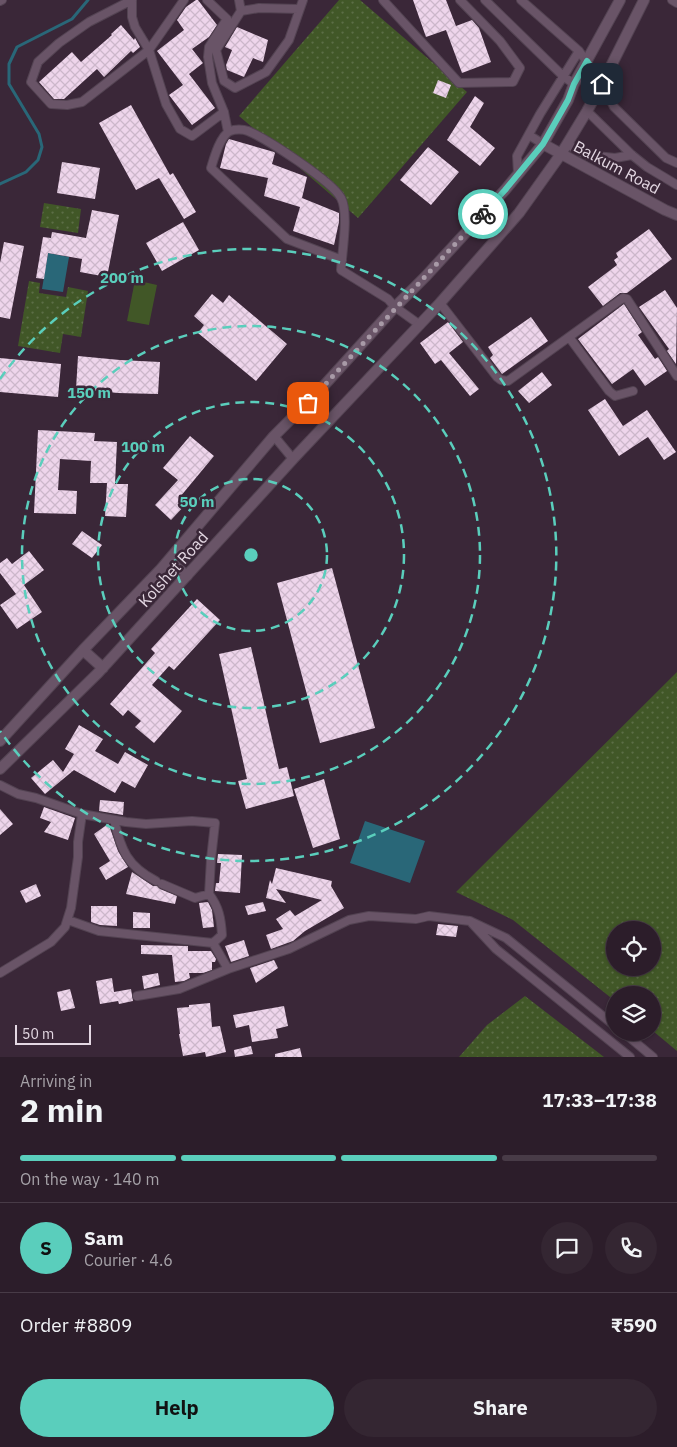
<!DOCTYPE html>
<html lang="en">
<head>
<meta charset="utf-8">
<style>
	:root { --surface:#2c1d2a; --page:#342632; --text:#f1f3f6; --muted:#a6a2a8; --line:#483b47; --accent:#5acebc }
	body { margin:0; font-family:"IBM Plex Sans",sans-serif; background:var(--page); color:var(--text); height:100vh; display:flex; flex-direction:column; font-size:19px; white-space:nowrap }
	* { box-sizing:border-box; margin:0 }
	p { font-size:16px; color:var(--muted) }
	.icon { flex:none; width:28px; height:28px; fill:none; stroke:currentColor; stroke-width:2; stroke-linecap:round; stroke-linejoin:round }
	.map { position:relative; height:1057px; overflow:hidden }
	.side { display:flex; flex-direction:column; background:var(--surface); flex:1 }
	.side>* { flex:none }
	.controls { position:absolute; left:606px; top:921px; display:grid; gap:10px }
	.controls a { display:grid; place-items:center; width:55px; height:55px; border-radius:50%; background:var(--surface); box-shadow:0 1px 4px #0004,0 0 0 1px var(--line); font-size:25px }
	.scale { position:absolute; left:15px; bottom:12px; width:76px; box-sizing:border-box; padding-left:5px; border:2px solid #e4d8e3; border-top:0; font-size:14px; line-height:18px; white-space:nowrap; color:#e4d8e3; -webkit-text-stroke:4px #3a2738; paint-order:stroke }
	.pin { position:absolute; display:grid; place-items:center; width:42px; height:42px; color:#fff; margin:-21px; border-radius:10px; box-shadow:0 2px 8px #0006 }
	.courier { position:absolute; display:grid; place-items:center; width:50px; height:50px; margin:-25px; border:4px solid #5acebc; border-radius:50%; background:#fff; color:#222; box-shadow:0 1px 6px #0007 }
	.summary em { font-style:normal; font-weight:700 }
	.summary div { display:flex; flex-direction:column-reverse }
	.summary { display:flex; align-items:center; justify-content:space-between; height:85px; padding:0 20px }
	h1 { font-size:32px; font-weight:700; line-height:38px }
	.bar { display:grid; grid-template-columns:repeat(4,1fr); gap:8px 5px; align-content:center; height:60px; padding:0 20px }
	.bar i { height:6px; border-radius:4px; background:var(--line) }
	.bar .active { background:var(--accent) }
	.bar p { grid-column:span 4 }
	.line { display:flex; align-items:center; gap:12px; padding:0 20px; border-top:1px solid var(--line) }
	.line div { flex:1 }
	.round { display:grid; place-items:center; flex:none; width:52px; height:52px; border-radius:26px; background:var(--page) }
	.primary-button { display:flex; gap:10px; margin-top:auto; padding:10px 20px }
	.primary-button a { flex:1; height:58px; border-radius:30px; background:var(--accent); color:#111; font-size:20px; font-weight:700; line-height:58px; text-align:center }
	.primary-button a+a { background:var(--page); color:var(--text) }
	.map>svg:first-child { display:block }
	.park { fill:url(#park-dots); fill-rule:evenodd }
	.pitch { fill:#415727 }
	.water { fill:#296778 }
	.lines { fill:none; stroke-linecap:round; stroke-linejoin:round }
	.stream { stroke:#296778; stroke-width:3 }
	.building { fill:url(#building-cross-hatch) }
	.minor-casing { stroke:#534352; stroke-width:10 }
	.tertiary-casing { stroke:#534352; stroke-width:12 }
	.minor { stroke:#695467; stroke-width:8 }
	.tertiary { stroke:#695467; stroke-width:10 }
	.done { stroke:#a89aa7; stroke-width:5; stroke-dasharray:0 9 }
	.route { stroke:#5acebc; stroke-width:6 }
	.ring { fill:none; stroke:#5acebc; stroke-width:2.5; stroke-dasharray:9 6 }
	.labels { text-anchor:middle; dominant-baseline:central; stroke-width:5; stroke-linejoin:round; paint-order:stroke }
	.street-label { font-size:16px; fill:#e4d8e3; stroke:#3a2738 }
	.centre { fill:#5acebc; stroke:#3a2738; stroke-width:2.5 }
	.ring-label { font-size:15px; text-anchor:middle; font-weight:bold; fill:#5acebc; stroke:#3a2738; stroke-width:5; stroke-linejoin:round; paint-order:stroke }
</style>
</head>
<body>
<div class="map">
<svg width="677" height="1057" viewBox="0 0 677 1057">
	<defs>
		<pattern id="park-dots" width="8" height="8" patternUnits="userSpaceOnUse" patternTransform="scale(1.25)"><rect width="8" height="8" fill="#415727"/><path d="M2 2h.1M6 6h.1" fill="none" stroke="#5c6e46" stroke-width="1.8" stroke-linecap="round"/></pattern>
		<pattern id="building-cross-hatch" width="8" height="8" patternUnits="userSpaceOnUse" patternTransform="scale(1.25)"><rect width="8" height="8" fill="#eed5eb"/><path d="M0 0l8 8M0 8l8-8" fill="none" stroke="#ccb7ca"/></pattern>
	</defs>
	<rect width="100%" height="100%" fill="#3a2738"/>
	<path class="park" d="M 339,0 L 360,0 L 467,92 L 358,218 L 239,116 Z
		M 44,203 L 81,209 L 78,233 L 40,227 Z
		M 29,281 L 40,283 L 39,293 L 66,297 L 68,287 L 88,291 L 81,337 L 63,334 L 60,353 L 18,346 Z
		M 677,672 L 677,1051 L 653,1031 L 652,995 L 615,995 L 615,1001 L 513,920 L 456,892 ZM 615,930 L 652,930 L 652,968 L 615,968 Z
		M 525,996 L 604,1057 L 459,1057 L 487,1025 Z"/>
	<path class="pitch" d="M 135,280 L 157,285 L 149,325 L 127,321 Z"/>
	<path class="water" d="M 48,253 L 69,257 L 63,292 L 42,289 Z
		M 365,821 L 425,841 L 410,883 L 350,863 Z"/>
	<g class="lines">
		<path class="stream" d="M 0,184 L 26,172 L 38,160 L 42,147 L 39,134 L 9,84 L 9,64 L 17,47 L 72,19 L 88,0"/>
	</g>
	<path class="building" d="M 196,0 L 198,0 L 217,25 L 209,37 L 192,49 L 203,63 L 189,74 L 215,108 L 192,125 L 169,95 L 183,85 L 157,51 L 184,30 L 177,20 L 186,7 Z
		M 413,0 L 446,0 L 456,26 L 472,20 L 479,28 L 491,62 L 462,73 L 446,30 L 426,37 Z
		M 121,25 L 134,40 L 135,38 L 140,47 L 133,53 L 131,51 L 104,77 L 97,69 L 64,99 L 54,99 L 39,82 L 72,52 L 81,62 L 112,35 L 111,34 Z
		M 237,27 L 268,40 L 263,62 L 253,58 L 244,77 L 227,70 L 226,65 L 232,50 L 225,47 Z
		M 438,80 L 451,85 L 446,98 L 433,93 Z
		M 475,96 L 484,103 L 470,127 L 495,148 L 480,166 L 447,140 Z
		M 131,105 L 170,175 L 173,173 L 196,212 L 184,219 L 159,178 L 136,190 L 99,123 Z
		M 229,139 L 274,152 L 275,153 L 272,164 L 307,177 L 302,198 L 339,213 L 339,222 L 334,245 L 293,231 L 300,207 L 264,196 L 268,178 L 220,168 L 226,144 Z
		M 428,147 L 459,172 L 431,205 L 400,180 Z
		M 62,162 L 100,168 L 95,199 L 57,193 Z
		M 92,210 L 119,215 L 107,277 L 80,272 L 82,259 L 48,253 L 44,279 L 36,278 L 43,237 L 51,238 L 52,232 L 86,238 Z
		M 183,222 L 199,250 L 162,271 L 146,243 Z
		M 649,229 L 672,259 L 627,293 L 620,293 L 603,306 L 588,287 L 617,265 L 614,260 L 618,257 L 616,253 Z
		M 4,242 L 24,246 L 10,319 L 0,317 L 0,263 Z
		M 665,290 L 677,308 L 676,364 L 667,351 L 669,349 L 639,307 Z
		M 212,294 L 223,303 L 229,295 L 287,344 L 256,381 L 198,333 L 204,325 L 194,316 Z
		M 624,304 L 642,332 L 638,335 L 655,359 L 658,357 L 667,371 L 645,386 L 633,369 L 612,384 L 578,339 Z
		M 531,317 L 548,341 L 502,374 L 490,358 L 493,355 L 488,347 Z
		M 448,322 L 463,342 L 449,353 L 479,389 L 470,396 L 441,360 L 435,364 L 420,343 Z
		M 78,356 L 120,360 L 160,362 L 158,394 L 118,393 L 76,389 Z
		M 0,358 L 61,364 L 58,397 L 0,392 Z
		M 542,372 L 552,385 L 529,403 L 518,391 Z
		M 605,399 L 623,426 L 647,410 L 676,452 L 664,460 L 648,437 L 619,456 L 588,410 Z
		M 38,430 L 95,433 L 94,441 L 117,442 L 115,484 L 128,484 L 126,517 L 105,516 L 107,483 L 90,483 L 91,461 L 60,459 L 58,490 L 77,491 L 76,514 L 34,513 Z
		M 190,436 L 214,456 L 180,497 L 187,503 L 171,520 L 155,505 L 178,480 L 163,468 Z
		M 82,531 L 102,545 L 92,558 L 72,544 Z
		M 29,551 L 44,570 L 24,585 L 42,612 L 17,629 L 0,605 L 16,594 L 0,573 L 0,563 L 7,558 L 12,564 Z
		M 332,568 L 375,728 L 320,743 L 277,583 Z
		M 197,599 L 220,620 L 174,670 L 169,666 L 152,685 L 182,711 L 154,743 L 135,727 L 141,721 L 128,710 L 123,716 L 110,704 L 155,653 L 151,649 Z
		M 251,647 L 279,769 L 287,767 L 294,796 L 246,809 L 238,781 L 247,779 L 219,654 Z
		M 79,725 L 103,739 L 95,751 L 111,760 L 118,764 L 125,752 L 148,765 L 135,788 L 122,781 L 115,793 L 74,770 L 45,794 L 31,778 L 53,760 L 63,772 L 74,754 L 65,749 Z
		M 324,779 L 340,839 L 313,848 L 294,789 Z
		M 100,800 L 124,802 L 123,815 L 99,811 Z
		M 44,807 L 75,818 L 68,840 L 44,832 L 51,822 L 40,818 Z
		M 0,809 L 13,824 L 0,835 Z
		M 108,824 L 109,825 L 118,851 L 128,867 L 106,880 L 99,868 L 110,861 L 94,834 Z
		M 218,854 L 242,855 L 240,893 L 215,891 L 216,883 L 219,883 L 221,863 L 217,863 Z
		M 276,868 L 332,881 L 331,886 L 344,908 L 305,931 L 293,941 L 271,949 L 266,935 L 283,929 L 276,919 L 290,910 L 295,916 L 322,900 L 276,889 L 286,903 L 266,898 L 270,880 L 272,884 Z
		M 132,872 L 153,886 L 157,886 L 160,889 L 177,896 L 175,904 L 126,894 Z
		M 36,884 L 41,896 L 26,903 L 20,891 Z
		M 208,902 L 212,910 L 214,927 L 203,928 L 199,903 Z
		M 263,902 L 266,911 L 248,915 L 245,906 Z
		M 91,906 L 117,906 L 117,926 L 100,925 L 91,922 Z
		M 133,912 L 150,913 L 150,928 L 133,928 Z
		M 438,924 L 458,926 L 456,937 L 436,935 Z
		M 244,940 L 249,956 L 231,962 L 225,946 Z
		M 141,945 L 188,946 L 188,951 L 211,951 L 216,959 L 215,962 L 212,962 L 212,970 L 203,973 L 189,973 L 190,978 L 184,981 L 175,982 L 172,955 L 141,954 Z
		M 274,960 L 278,968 L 256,983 L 250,968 Z
		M 158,973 L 160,985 L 144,989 L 142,976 Z
		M 112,978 L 114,992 L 131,989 L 133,1001 L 119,1004 L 118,1001 L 100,1004 L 96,981 Z
		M 70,989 L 75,1008 L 61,1011 L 57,992 Z
		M 210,1003 L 212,1027 L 220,1026 L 226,1052 L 206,1057 L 205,1052 L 183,1056 L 179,1034 L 180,1034 L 177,1008 L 189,1007 L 189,1005 Z
		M 284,1006 L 288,1026 L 276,1029 L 278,1038 L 252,1042 L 249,1025 L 236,1028 L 233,1015 Z
		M 251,1046 L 253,1054 L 235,1057 L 234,1050 Z
		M 300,1048 L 302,1057 L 275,1057 L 275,1054 Z"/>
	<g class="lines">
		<defs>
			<path id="minor" d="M 132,0 L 89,22 L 59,43 L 38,62 L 31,82 L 51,104 L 67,105 L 82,102 L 149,50 L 184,0
				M 132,0 L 132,17 L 135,27 L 149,50 L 166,104 L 180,129 L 192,136 L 224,112
				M 207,0 L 227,19 L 209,47 L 208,57 L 212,83 L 224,112 L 228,132
				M 239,0 L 241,11
				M 383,0 L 459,83 L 513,82 L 520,68 L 500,41 L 460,0
				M 485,0 L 563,76 L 574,84
				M 521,0 L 579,51 L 602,84 L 614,107 L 666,158 L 677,163
				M 672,0 L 677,3
				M 0,1 L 2,0
				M 299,9 L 259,8 L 241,11 L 216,50 L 224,81 L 235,88 L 266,72 L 289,40 L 303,0
				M 587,111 L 632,155 L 647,167 L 677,185
				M 529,135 L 543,144
				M 567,144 L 587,155 L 615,158 L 632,155
				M 518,173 L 517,156 L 540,114 L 579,51
				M 342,260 L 287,239 L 211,168 C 214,158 220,136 230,131 C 235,129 243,129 248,131 C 267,139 333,182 341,198 C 349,213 342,252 341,270 L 388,299 L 395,307 L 420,325
				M 440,303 L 497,377 L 501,380 L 508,381 L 623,298 L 627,299 L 677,376
				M 569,337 L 609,391 L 615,396 L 633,391
				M 274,436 L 293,459
				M 169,559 L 188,576
				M 0,785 L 18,794 L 36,798 L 82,814 L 126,822 L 146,824 L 192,821 L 215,823 L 211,859 L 209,894
				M 114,820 C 121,850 127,866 156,881
				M 162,884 L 195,898 L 209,894
				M 209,894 C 219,907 221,919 222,935 L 213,943
				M 68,920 L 99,931 L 213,943 L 228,969 L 289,949 L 349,920 L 369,916 L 416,919 L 429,916 L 470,921
				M 0,973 L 51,942 L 65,927 L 71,908 L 78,857 L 78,842 L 82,814
				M 137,996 L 179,989 L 228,969
				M 615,1026 L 506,938 L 470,921 L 496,949 L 630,1057
				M 623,1032 L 653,1057"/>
			<path id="tertiary" d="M 543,144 L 665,210 L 677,215
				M 83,650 L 103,668
				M 0,741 L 83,650 L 161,569 L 274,436 L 319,391 L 395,307 L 426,276 L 505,190 L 543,144 L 568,100 L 574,84 L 620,0
				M 0,769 L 98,673 L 293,459 L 440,303 L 519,213 L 561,154 L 587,111 L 602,84 L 644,0"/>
		</defs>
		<use href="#minor" class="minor-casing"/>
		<use href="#tertiary" class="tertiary-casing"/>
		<use href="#minor" class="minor"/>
		<use href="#tertiary" class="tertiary"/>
	</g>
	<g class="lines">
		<path class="done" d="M 308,403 L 483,214"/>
		<path class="route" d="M 483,214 L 505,190 L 543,144 L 568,100 L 574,84 L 587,61 L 602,84"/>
	</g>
	<g class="ring">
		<circle cx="251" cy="555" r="76"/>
		<circle cx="251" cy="555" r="153"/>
		<circle cx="251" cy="555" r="229"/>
		<path d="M0 379A306 306 0 1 1 0 731"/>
	</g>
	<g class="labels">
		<g class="street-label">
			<text transform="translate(617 167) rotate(28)">Balkum Road</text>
			<text transform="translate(173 569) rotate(-48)">Kolshet Road</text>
		</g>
	</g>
	<circle cx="251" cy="555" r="8" class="centre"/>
	<g class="ring-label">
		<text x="122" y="283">200 m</text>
		<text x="89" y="398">150 m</text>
		<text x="143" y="452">100 m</text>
		<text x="197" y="507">50 m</text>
	</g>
</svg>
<div class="controls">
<a><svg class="icon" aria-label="locate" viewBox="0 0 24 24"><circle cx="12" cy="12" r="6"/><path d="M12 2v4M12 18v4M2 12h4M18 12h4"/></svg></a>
<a><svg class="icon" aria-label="layers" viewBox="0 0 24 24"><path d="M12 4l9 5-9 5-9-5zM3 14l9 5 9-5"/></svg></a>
</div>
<div class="scale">50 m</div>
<div class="pin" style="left:308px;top:403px;background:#ea580c"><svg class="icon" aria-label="bag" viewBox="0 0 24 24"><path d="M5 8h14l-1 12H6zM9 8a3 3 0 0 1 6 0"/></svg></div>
<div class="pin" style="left:602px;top:84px;background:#1f2937"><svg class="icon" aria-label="home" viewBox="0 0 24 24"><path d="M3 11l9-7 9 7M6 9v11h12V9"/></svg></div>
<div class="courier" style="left:483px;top:214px"><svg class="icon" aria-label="bike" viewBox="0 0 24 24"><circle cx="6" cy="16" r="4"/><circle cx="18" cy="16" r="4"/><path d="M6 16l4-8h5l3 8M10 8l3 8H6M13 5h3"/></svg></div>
</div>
<section class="side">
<div class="summary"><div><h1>2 min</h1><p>Arriving in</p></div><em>17:33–17:38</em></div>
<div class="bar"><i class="active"></i><i class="active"></i><i class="active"></i><i></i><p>On the way · 140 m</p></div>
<div class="line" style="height:90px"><b class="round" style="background:var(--accent);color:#111">S</b><div><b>Sam</b><p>Courier · 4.6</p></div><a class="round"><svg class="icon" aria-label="chat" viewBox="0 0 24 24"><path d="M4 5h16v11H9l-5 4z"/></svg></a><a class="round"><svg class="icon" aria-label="phone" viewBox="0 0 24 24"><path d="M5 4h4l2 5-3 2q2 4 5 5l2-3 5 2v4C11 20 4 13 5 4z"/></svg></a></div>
<div class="line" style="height:65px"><div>Order #8809</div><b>₹590</b></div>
<div class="primary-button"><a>Help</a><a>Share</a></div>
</section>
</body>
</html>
